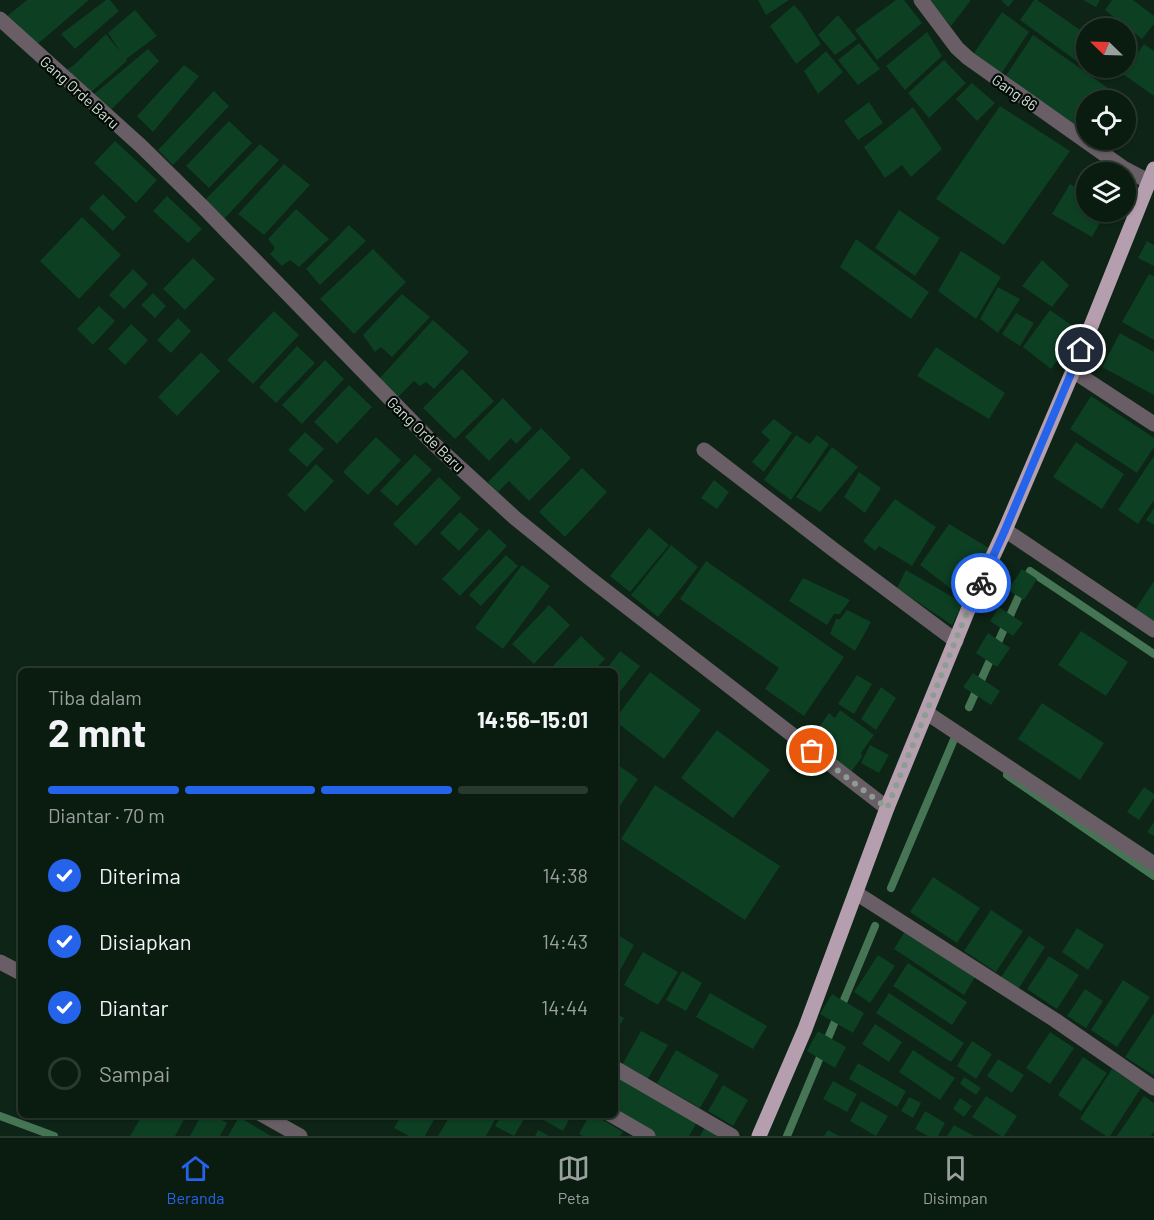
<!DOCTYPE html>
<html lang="id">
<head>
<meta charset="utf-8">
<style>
	:root { --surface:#0a1b10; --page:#132419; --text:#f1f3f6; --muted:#99a19f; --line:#2a3930; --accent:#2563eb }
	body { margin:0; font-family:Barlow,sans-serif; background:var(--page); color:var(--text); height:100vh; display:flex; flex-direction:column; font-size:22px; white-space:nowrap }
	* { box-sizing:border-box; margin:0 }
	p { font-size:20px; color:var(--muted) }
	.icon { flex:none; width:33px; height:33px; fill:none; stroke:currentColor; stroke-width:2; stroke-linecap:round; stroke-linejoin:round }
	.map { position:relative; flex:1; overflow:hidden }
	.details { position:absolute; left:18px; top:668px; width:600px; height:450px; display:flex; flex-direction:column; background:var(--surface); border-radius:9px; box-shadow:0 2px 4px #0004,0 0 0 2px var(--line) }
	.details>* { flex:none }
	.needle { width:39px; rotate:293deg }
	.controls { position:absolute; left:1076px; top:18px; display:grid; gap:12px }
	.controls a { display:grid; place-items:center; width:60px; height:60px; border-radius:50%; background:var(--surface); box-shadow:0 2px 4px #0004,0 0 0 2px var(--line); font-size:30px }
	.pin { position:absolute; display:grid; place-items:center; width:51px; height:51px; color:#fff; margin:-26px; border:3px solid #fff; border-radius:50%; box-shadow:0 2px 6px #0007 }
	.courier { position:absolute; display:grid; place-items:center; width:60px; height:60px; margin:-30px; border:4px solid #2563eb; border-radius:50%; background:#fff; color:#222; box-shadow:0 2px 8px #0007 }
	.summary em { font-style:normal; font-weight:700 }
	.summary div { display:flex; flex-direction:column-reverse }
	.summary { display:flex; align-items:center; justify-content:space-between; height:102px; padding:0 30px }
	h1 { font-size:39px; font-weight:700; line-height:45px }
	.bar { display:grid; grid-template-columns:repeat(4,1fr); gap:9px 6px; align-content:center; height:72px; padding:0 30px }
	.bar i { height:8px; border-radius:4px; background:var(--line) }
	.bar .current { background:var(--accent) }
	.bar p { grid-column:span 4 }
	ol { padding:0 30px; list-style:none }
	li { display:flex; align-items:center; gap:18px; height:66px }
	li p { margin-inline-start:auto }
	li .icon { padding:6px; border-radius:50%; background:var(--accent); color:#fff; stroke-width:4 }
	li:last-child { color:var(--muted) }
	li i { width:33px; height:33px; border:3px solid var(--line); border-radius:50% }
	.dock { display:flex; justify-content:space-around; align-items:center; height:84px; border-top:2px solid var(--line); background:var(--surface); font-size:16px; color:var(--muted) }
	.dock a { display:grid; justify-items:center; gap:3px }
	.dock .current { color:var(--accent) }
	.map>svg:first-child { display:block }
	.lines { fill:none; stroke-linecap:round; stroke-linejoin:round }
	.stream { stroke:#467555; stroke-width:8 }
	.building { fill:#0d3f23 }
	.minor { stroke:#695e66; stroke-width:15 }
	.major { stroke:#b59eae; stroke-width:15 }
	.done { stroke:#8c9d91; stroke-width:6; stroke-dasharray:0 10.8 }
	.route { stroke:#2563eb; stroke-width:8 }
	.labels { text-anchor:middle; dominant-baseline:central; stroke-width:4.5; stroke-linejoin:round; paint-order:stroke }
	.street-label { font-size:15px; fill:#d0ded3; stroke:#030b06 }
</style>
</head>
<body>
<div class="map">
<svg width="1154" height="1136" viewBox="0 0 1154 1136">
	<rect width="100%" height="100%" fill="#0d2416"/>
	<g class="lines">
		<path class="stream" d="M 969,707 L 1030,571 L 1154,654
			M 1007,775 L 1154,876
			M 891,888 L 955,737
			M 0,1116 L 54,1136
			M 787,1136 L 875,926"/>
	</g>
	<path class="building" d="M 27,0 L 89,0 L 34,47 L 6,17 Z
		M 106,0 L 110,0 L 119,11 L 75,49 L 61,34 Z
		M 758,0 L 789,0 L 766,15 Z
		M 896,0 L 904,0 L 922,23 L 877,60 L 855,30 Z
		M 931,0 L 971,0 L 951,26 L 930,2 Z
		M 1001,0 L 1014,0 L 1008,7 Z
		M 1034,0 L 1037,0 L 1086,34 L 1086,50 L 1078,62 L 1020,20 Z
		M 1083,0 L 1100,0 L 1096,7 Z
		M 1112,0 L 1133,0 L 1154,16 L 1154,24 L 1142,39 L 1105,10 Z
		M 794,5 L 802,14 L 821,44 L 796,64 L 770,26 Z
		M 135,10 L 157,36 L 126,59 L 127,61 L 90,93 L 66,70 L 73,66 L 106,34 L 121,53 L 108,33 Z
		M 1002,12 L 1029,32 L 1001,74 L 974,53 Z
		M 838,15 L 857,39 L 835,55 L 818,35 Z
		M 927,32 L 942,56 L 905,90 L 886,66 Z
		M 1033,35 L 1125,100 L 1086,100 L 1086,134 L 1005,77 Z
		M 859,43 L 880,69 L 858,85 L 838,60 Z
		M 1144,44 L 1154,51 L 1154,96 L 1123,74 Z
		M 148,49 L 159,61 L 109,112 L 94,94 Z
		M 826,51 L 843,72 L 818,94 L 804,71 Z
		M 944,60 L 966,83 L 929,118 L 908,93 Z
		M 184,65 L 199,76 L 153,132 L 137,116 Z
		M 972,83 L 995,103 L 977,121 L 956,99 Z
		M 214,91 L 229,106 L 173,165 L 158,150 Z
		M 869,102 L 883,123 L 858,140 L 844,121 Z
		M 1000,106 L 1070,151 L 1004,245 L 936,199 Z
		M 913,107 L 942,149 L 911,177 L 902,165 L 885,178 L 864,147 Z
		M 229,121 L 252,143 L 209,188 L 186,166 Z
		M 115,141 L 157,180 L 136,203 L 94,163 Z
		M 260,144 L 279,160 L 224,219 L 204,201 Z
		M 284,164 L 310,185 L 264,235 L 238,214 Z
		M 1070,184 L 1086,193 L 1086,212 L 1106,212 L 1092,237 L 1052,214 Z
		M 103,194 L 126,217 L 113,231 L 89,208 Z
		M 167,196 L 202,229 L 188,243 L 153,211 Z
		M 296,209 L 329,239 L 299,267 L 290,260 L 282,266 L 270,254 L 275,248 L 268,239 Z
		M 899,210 L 940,238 L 915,276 L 875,248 Z
		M 82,217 L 121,255 L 79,299 L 40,261 Z
		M 349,225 L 366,241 L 320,285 L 306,269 Z
		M 856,239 L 929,292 L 911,319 L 840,267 Z
		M 1147,241 L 1154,245 L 1154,266 L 1138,258 Z
		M 373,249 L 406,282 L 354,334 L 320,299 Z
		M 961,251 L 1001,277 L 976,319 L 938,291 Z
		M 193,258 L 215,279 L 185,310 L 163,289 Z
		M 1042,260 L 1069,285 L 1052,307 L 1022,286 Z
		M 133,269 L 148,284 L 124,309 L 109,295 Z
		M 1149,274 L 1154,276 L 1154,340 L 1122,322 Z
		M 998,287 L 1020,299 L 998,333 L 980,319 Z
		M 153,293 L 166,306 L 155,318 L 141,305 Z
		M 402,294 L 430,317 L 392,357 L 381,347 L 375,352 L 363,335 Z
		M 99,306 L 115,321 L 93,345 L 77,329 Z
		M 1050,310 L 1080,331 L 1051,369 L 1023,347 Z
		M 274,311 L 299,335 L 253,384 L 227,360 Z
		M 1016,313 L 1034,323 L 1020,346 L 1002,334 Z
		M 178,318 L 191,331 L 171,353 L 157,340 Z
		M 433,320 L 469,352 L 434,389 L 426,382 L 420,386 L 414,381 L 397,398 L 378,380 Z
		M 131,324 L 148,340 L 125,365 L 108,349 Z
		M 1120,333 L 1154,352 L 1154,395 L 1102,367 Z
		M 297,346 L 315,363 L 276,403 L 259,387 Z
		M 936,347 L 1005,393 L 989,419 L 917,376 Z
		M 201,352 L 220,371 L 177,416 L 158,397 Z
		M 325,360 L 344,379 L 302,424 L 282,405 Z
		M 462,369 L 494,401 L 455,439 L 423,408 Z
		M 349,385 L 372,407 L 337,444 L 314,422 Z
		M 1091,396 L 1154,438 L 1154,447 L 1137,473 L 1070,429 Z
		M 503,398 L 532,428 L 516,444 L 511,438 L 489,461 L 465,437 Z
		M 774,419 L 792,433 L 764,472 L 752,462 L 770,440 L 761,432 Z
		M 541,428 L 571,458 L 529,501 L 509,481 L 498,492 L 488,482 Z
		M 305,432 L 324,449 L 307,467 L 288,450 Z
		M 796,435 L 810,444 L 817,435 L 829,444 L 791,500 L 764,480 Z
		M 376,437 L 401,460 L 368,495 L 343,472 Z
		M 1076,442 L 1124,474 L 1102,509 L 1053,477 Z
		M 832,447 L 858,467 L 820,512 L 796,497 Z
		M 415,454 L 432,470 L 397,506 L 380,491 Z
		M 1154,456 L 1154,500 L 1138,524 L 1118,510 Z
		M 316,464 L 334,481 L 305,512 L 287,495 Z
		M 582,468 L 607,492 L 565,537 L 539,512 Z
		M 859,472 L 881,488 L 865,513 L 844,497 Z
		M 439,477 L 461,498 L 416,546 L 393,524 Z
		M 714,480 L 729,492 L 717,509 L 701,498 Z
		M 895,499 L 936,527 L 912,566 L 879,546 L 875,551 L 863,541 Z
		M 1154,508 L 1154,525 L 1146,520 Z
		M 460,512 L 479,529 L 459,551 L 440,533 Z
		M 949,524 L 989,548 L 958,594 L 920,565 Z
		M 649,528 L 669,545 L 630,592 L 610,576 Z
		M 489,529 L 507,546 L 460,596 L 442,579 Z
		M 671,545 L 698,567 L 658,617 L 631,595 Z
		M 506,555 L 518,566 L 481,606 L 469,595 Z
		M 706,561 L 844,657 L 804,716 L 765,689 L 779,668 L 680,599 Z
		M 522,565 L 550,586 L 503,649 L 475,628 Z
		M 1022,569 L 1037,579 L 1024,600 L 1008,590 Z
		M 906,570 L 963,603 L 952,625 L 897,588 Z
		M 803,578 L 850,600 L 840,614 L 834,614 L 827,625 L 789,601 Z
		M 1154,581 L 1154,623 L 1135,610 Z
		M 549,605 L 570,625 L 534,664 L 512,644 Z
		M 999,607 L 1023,623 L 1013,636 L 990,621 Z
		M 847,610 L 871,622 L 855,651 L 830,634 L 836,619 L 840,619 Z
		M 1081,631 L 1128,662 L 1106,696 L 1058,665 Z
		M 988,633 L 1010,648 L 997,667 L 976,653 Z
		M 581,636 L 605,659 L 594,670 L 554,670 L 551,668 Z
		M 620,651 L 640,666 L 615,698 L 615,670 L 606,670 Z
		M 650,672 L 701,710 L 664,759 L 615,721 L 615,719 Z
		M 973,673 L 1000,691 L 991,705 L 963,687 Z
		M 857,675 L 872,684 L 854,714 L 838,704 Z
		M 881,687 L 896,698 L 876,730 L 861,719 Z
		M 1042,703 L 1104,743 L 1080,780 L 1018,739 Z
		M 840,710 L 874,735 L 861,753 L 862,757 L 851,772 L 809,742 L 829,713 L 835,718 Z
		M 717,730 L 770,770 L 733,818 L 681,778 Z
		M 870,745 L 889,755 L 879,773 L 861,763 Z
		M 615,763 L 638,779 L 615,813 Z
		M 655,785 L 780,866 L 745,920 L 621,839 Z
		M 1144,787 L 1154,794 L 1154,798 L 1139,820 L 1127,812 Z
		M 1154,822 L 1154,836 L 1147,832 Z
		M 933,877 L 980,908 L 957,943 L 910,912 Z
		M 991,910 L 1023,931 L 996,972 L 964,951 Z
		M 907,928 L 977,974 L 964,995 L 894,949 Z
		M 1077,928 L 1104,945 L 1088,970 L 1062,952 Z
		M 615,933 L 634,945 L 619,972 L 615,970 Z
		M 1029,936 L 1045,947 L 1017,991 L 999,980 Z
		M 643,952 L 678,972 L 658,1005 L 624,985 Z
		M 878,955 L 895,966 L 870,1003 L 854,992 Z
		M 1049,956 L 1079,975 L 1057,1009 L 1027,989 Z
		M 908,963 L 967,1002 L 952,1025 L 893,986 Z
		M 682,971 L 702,983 L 686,1011 L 666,1000 Z
		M 1123,980 L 1150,997 L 1117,1047 L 1091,1030 Z
		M 1085,989 L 1103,1001 L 1086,1028 L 1067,1016 Z
		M 710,993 L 767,1026 L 753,1049 L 696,1017 Z
		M 889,993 L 964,1043 L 951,1062 L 876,1013 Z
		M 832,994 L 864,1013 L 853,1033 L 820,1014 Z
		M 615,1013 L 624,1018 L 615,1034 Z
		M 1154,1013 L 1154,1073 L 1153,1075 L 1125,1057 Z
		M 875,1024 L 902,1042 L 889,1062 L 862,1044 Z
		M 641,1031 L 668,1045 L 647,1080 L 622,1065 Z
		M 818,1031 L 846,1047 L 835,1068 L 807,1051 Z
		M 1050,1032 L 1074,1048 L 1050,1084 L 1026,1068 Z
		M 972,1041 L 992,1054 L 976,1079 L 957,1066 Z
		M 676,1050 L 719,1075 L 700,1108 L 657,1083 Z
		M 913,1050 L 955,1078 L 940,1100 L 899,1072 Z
		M 1083,1057 L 1107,1073 L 1081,1111 L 1058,1095 Z
		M 998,1059 L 1024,1075 L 1012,1093 L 987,1076 Z
		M 858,1063 L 906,1091 L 897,1107 L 849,1079 Z
		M 1112,1069 L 1141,1088 L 1110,1136 L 1106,1136 L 1080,1119 Z
		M 615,1074 L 697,1122 L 689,1136 L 652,1136 L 615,1115 Z
		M 964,1077 L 981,1088 L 976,1095 L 960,1084 Z
		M 833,1081 L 857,1094 L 847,1112 L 823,1099 Z
		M 723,1085 L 748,1100 L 733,1126 L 708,1111 Z
		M 986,1096 L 1017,1116 L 1004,1136 L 1001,1136 L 972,1117 Z
		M 1144,1096 L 1154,1103 L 1154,1131 L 1151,1136 L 1117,1136 Z
		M 909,1097 L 921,1103 L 913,1118 L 901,1111 Z
		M 960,1098 L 972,1106 L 964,1117 L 953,1109 Z
		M 861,1101 L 888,1116 L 876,1136 L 850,1121 Z
		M 925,1111 L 945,1123 L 938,1136 L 928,1136 L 915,1129 Z
		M 143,1114 L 187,1114 L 175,1136 L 130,1136 Z
		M 202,1114 L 212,1114 L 227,1123 L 220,1136 L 190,1136 Z
		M 402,1114 L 437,1114 L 425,1136 L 409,1136 L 394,1128 Z
		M 451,1114 L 498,1114 L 486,1136 L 438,1136 Z
		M 502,1114 L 527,1114 L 514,1136 L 495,1126 Z
		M 542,1114 L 572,1114 L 563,1131 L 540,1118 Z
		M 590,1114 L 593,1114 L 623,1132 L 620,1136 L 583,1136 L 579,1134 Z
		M 239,1117 L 271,1136 L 228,1136 Z
		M 954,1125 L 974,1136 L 947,1136 Z
		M 705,1127 L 717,1134 L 715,1136 L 700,1136 Z
		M 538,1130 L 549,1136 L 535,1136 Z
		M 828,1130 L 839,1136 L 824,1136 Z"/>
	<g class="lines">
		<path class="minor" d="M 921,0 L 957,48 L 968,58 L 1125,169 L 1148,181
			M 0,19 L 141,146 L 203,207 L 434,444 L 515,518 L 588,577 L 887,808
			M 1073,371 L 1154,424
			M 704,450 L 834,550 L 956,641
			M 1005,530 L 1154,630
			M 927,713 L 1154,864
			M 856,893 L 1055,1020 L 1154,1088
			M 0,962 L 21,973
			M 615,1068 L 732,1136
			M 261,1114 L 300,1136
			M 610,1114 L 648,1136"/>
		<path class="major" d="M 759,1136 L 805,1029 L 887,808 L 968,610 L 1005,530 L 1073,371 L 1154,169"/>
	</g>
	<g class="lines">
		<path class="done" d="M 812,751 L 887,808 L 968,610 L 981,583"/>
		<path class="route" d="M 981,583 L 1005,530 L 1081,350"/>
	</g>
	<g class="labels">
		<g class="street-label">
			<text transform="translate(80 92) rotate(42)">Gang Orde Baru</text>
			<text transform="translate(1015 92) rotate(35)">Gang 86</text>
			<text transform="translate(426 434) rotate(44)">Gang Orde Baru</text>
		</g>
	</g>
</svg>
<div class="controls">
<a><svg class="needle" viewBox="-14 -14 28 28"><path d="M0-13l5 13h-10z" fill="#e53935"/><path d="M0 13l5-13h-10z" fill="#99a19f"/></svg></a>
<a><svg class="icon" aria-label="locate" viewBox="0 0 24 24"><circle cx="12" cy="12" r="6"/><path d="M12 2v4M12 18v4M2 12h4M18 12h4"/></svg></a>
<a><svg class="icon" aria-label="layers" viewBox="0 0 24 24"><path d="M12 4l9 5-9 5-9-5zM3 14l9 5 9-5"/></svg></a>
</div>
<div class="pin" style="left:812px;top:751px;background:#ea580c"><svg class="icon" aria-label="bag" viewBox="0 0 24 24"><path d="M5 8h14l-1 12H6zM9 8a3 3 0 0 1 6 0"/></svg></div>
<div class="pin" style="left:1081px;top:350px;background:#1f2937"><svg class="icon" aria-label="home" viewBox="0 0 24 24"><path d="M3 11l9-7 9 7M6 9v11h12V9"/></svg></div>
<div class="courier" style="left:981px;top:583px"><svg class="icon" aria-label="bike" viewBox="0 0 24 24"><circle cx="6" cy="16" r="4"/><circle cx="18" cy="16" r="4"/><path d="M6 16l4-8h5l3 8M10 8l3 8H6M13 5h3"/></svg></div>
<section class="details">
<div class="summary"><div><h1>2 mnt</h1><p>Tiba dalam</p></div><em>14:56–15:01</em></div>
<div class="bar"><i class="current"></i><i class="current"></i><i class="current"></i><i></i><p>Diantar · 70 m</p></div>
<ol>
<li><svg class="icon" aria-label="check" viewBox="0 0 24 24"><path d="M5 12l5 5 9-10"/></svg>Diterima<p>14:38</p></li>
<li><svg class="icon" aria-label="check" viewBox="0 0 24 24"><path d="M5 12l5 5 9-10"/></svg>Disiapkan<p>14:43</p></li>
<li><svg class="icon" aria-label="check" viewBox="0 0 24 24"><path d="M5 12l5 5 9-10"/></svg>Diantar<p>14:44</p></li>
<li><i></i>Sampai</li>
</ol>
</section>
</div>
<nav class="dock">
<a class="current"><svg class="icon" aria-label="home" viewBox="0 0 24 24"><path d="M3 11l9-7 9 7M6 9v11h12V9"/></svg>Beranda</a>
<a><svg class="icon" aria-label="map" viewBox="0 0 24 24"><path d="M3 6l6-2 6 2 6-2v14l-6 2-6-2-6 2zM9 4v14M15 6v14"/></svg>Peta</a>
<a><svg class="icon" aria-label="saved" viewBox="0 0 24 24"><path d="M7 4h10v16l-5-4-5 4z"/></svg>Disimpan</a>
</nav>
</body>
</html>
